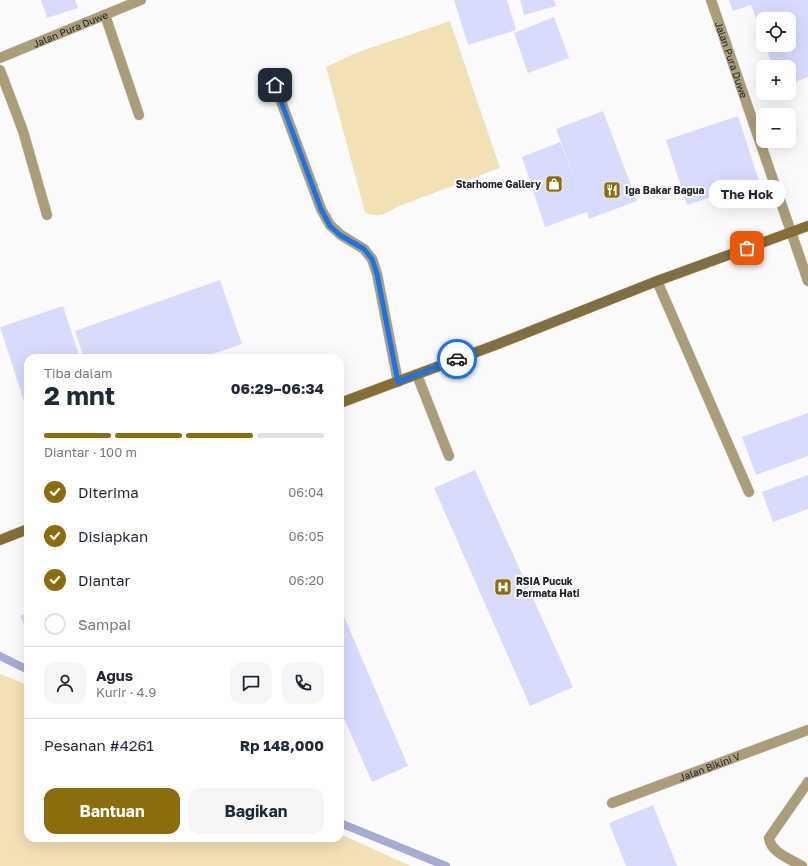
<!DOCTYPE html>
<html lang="id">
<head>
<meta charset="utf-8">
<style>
	:root { --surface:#fff; --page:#f6f6f7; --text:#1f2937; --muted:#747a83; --line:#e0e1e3; --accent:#8b6d0e }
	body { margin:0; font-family:"Golos Text",sans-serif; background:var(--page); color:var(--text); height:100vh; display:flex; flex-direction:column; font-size:15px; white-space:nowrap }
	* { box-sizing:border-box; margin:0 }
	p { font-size:13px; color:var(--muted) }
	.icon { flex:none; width:22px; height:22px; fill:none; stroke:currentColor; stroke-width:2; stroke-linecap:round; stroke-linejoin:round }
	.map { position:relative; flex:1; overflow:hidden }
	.side { position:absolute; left:24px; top:354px; width:320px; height:488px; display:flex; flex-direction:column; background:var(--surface); border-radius:12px; box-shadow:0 4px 16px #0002 }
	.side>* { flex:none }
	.tools { position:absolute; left:756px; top:12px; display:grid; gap:8px }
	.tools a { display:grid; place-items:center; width:40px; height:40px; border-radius:8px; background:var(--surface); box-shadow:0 4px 16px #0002; font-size:20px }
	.pin { position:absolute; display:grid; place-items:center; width:34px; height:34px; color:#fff; margin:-17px; border-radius:8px; box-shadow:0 2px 6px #0006 }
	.courier { position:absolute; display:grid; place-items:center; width:40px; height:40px; margin:-20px; border:3px solid #1a73e8; border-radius:50%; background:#fff; color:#222; box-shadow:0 1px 5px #0007 }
	.bubble { position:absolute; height:28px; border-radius:12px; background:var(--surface); box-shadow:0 4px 16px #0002; font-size:13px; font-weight:700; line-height:28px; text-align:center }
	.head em { font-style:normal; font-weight:700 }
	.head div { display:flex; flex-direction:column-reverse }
	.head { display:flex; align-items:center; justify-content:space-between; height:68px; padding:0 20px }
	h1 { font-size:26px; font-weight:700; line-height:30px }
	.bar { display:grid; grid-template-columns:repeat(4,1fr); gap:6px 4px; align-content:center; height:48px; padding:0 20px }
	.bar i { height:5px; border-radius:3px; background:var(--line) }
	.bar .selected { background:var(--accent) }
	.bar p { grid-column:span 4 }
	.line { display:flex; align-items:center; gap:10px; padding:0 20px; border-top:1px solid var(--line) }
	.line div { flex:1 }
	.round { display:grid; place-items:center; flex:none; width:42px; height:42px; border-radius:12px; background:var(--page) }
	ol { padding:0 20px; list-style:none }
	li { display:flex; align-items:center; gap:12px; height:44px }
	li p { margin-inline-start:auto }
	li .icon { padding:4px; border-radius:50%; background:var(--accent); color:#fff; stroke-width:4 }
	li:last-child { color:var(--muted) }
	li i { width:22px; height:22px; border:2px solid var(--line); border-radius:50% }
	.cta { display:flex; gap:8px; margin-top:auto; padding:8px 20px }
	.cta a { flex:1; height:46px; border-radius:12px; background:var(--accent); color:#fff; font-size:16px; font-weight:700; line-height:46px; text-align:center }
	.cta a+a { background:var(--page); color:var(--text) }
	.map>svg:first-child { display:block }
	.green { fill:#f3e1b6 }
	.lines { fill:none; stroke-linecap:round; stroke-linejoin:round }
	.stream { stroke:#a8abd5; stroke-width:8 }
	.building { fill:#d8dbfe }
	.service-casing { stroke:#d8d8dc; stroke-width:11 }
	.minor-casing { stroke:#d8d8dc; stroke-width:11 }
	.secondary-casing { stroke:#d8d8dc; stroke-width:11 }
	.service { stroke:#ac9d78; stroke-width:10 }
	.minor { stroke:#ac9d78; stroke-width:10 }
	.secondary { stroke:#866f35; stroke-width:10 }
	.done { stroke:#6e6f74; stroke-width:4; stroke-dasharray:0 7.2 }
	.route { stroke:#1a73e8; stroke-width:5 }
	.labels { text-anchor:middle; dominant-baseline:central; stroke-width:4; stroke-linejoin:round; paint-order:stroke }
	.street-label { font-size:10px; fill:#222329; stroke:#fbfbfe }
	.poi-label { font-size:10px; font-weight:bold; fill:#222329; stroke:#fbfbfe; text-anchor:start }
</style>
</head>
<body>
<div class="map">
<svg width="808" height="866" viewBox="0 0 808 866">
	<rect width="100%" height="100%" fill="#fbfbfe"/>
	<path class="green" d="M 450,21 L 500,168 L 397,207 C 384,215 379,218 365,212 L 326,67 L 358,52 Z
		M 0,674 L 28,685 L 28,838 L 340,838 L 340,834 L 411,866 L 0,866 Z"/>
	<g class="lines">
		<path class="stream" d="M 0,656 L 28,670
			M 340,823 L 446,866"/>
	</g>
	<path class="building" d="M 41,0 L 75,0 L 78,8 L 47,18 Z
		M 454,0 L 507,0 L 516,30 L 468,45 Z
		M 520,0 L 554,0 L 556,6 L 524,15 Z
		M 729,0 L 808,0 L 808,77 L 789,84 L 789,67 L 773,67 L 765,45 L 789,45 L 789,19 L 763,19 L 763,38 L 751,5 L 733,11 Z
		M 554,17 L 569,58 L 528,73 L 514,33 Z
		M 603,111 L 637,201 L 589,219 L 587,212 L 545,227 L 522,157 L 560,142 L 577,185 L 556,129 Z
		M 738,116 L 759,181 L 687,205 L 666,140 Z
		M 220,280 L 242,344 L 201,358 L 84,358 L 75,331 Z
		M 63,306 L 80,358 L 28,358 L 28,414 L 0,327 Z
		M 808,413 L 808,456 L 756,475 L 742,437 Z
		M 475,470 L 573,687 L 530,706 L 434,488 Z
		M 808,475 L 808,509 L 773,522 L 762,492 Z
		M 340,607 L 408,766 L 372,782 L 340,709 Z
		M 28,612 L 28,634 L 20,616 Z
		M 653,805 L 677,866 L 626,866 L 609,823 Z"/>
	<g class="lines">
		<defs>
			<path id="service" d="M 105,15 L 139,115
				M 275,85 L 321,209 L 330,225 L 341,235 L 364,249 L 372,259 L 377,274 L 398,382
				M 417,375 L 449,456"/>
			<g id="minor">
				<path id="s1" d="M 711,0 L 808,281"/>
				<path id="s2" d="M 0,58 L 141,0"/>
				<path d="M 0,70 L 23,131 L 47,215"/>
				<path d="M 657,281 L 749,492"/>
				<path id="s3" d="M 612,803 L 808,730"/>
				<path d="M 802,866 C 791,859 771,853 769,838 L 808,782"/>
			</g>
			<path id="secondary" d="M 340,403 L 498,344 L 657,281 L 808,226
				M 0,540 L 28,529"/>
		</defs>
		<use href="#service" class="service-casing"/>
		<use href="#minor" class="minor-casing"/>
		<use href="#secondary" class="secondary-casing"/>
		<use href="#service" class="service"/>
		<use href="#minor" class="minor"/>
		<use href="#secondary" class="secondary"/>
	</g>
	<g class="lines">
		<path class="done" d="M 457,359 L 657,281 L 747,248"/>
		<path class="route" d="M 275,85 L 321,209 L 330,226 L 340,235 L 364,249 L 372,259 L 377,274 L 398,382 L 457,359"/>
	</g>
	<defs>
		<symbol id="shop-square" viewBox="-11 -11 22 22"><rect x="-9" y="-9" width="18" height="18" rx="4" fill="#8b6d0e" stroke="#fbfbfe"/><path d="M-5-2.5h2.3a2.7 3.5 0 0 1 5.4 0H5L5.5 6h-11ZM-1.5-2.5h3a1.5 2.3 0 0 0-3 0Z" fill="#fff"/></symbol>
		<symbol id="restaurant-square" viewBox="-11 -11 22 22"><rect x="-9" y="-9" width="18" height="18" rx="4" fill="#8b6d0e" stroke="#fbfbfe"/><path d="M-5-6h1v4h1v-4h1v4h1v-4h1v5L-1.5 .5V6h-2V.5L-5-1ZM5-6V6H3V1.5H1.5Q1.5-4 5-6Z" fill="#fff"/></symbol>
		<symbol id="hospital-square" viewBox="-11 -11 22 22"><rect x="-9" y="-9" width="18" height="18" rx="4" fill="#8b6d0e" stroke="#fbfbfe"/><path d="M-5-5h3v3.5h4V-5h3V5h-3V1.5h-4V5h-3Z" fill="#fff"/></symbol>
	</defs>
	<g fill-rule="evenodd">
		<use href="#shop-square" x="544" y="174" width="20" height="20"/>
		<use href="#restaurant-square" x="602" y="180" width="20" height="20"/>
		<use href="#hospital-square" x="493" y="577" width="20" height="20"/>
	</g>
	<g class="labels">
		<g class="street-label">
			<text stroke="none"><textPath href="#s2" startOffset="76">Jalan Pura Duwe</textPath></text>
			<text stroke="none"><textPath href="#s1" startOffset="63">Jalan Pura Duwe</textPath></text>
			<text stroke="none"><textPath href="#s3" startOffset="104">Jalan Bikini V</textPath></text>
		</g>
		<g class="poi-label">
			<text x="541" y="184" text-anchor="end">Starhome Gallery</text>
			<text x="625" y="190">Iga Bakar Bagua</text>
			<text x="516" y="581">RSIA Pucuk<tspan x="516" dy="12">Permata Hati</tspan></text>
		</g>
	</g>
</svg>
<div class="tools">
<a><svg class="icon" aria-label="locate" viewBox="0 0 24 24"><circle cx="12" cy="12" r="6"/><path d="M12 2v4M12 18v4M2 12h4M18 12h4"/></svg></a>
<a>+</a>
<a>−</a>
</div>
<div class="pin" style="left:747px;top:248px;background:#ea580c"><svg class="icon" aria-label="bag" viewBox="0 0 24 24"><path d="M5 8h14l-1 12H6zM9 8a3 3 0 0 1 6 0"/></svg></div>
<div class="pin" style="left:275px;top:85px;background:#1f2937"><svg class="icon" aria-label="home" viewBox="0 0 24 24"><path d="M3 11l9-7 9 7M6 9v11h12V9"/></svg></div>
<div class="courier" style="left:457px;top:359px"><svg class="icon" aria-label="car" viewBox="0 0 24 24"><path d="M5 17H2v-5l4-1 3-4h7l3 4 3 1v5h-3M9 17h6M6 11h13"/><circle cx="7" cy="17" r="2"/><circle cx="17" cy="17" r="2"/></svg></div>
<div class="bubble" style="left:709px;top:180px;width:76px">The Hok</div>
<section class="side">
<div class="head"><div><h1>2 mnt</h1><p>Tiba dalam</p></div><em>06:29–06:34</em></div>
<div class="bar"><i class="selected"></i><i class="selected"></i><i class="selected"></i><i></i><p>Diantar · 100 m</p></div>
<ol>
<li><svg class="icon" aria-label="check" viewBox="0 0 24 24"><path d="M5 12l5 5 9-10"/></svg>Diterima<p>06:04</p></li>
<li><svg class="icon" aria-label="check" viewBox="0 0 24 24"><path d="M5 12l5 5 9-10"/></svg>Disiapkan<p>06:05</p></li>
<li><svg class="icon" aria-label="check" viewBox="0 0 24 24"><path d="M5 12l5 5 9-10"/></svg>Diantar<p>06:20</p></li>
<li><i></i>Sampai</li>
</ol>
<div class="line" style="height:72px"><a class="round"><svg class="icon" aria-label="person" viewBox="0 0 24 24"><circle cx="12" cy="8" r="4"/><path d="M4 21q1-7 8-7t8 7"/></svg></a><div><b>Agus</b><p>Kurir · 4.9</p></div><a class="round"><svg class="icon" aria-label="chat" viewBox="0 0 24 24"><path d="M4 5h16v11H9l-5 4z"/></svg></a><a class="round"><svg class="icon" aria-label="phone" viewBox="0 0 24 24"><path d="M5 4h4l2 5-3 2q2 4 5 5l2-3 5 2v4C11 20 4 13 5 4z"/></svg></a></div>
<div class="line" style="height:52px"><div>Pesanan #4261</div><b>Rp 148,000</b></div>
<div class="cta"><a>Bantuan</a><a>Bagikan</a></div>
</section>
</div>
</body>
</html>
